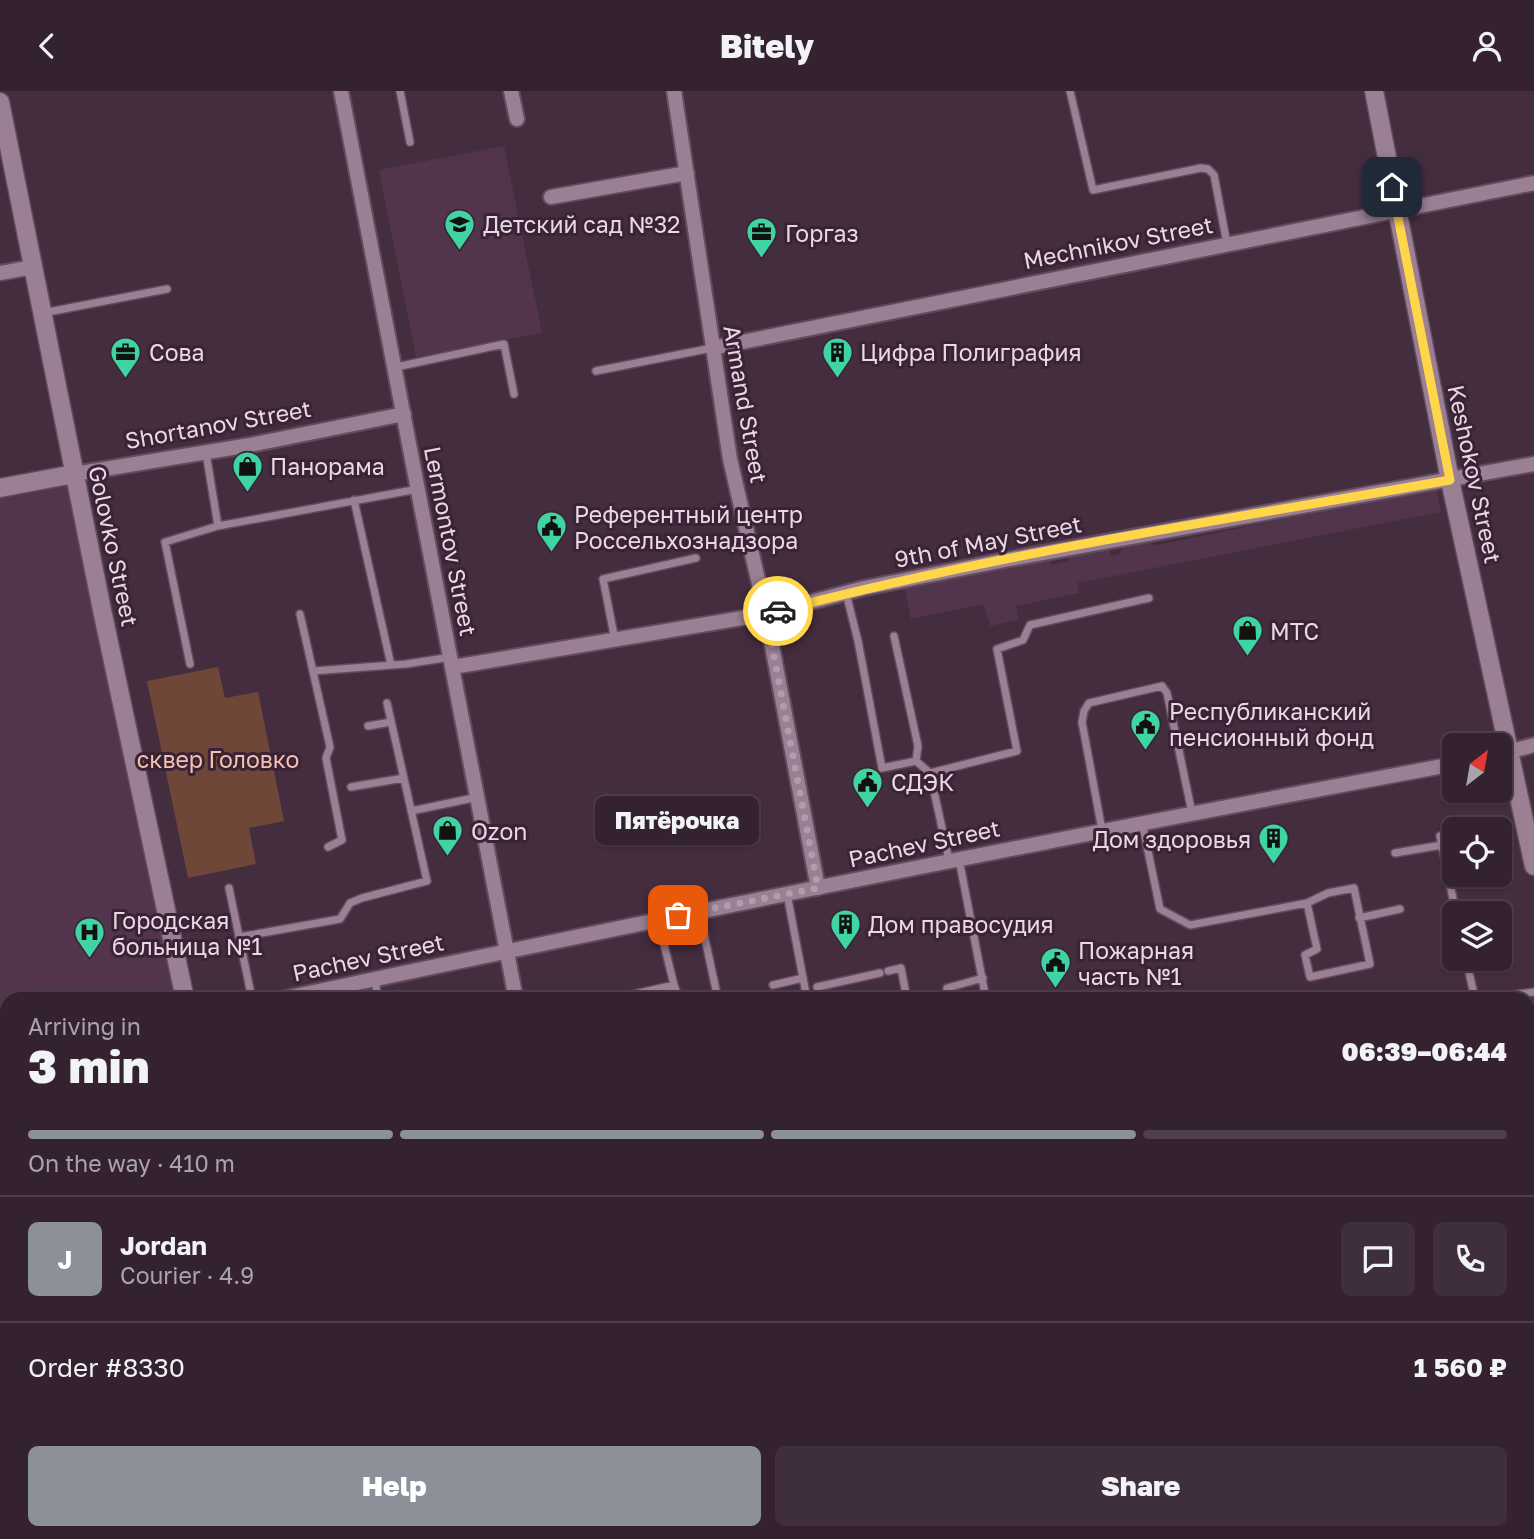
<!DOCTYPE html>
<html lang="en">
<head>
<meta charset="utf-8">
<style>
	:root { --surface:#342230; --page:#3f2f3c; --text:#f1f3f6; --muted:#a9a4ab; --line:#4e3f4c; --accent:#8c9099 }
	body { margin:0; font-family:"Golos Text",sans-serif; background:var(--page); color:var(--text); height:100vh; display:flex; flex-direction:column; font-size:26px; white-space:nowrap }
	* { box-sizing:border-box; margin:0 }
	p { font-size:23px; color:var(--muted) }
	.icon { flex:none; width:38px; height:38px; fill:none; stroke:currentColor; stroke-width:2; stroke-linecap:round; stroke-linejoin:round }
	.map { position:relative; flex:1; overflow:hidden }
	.details { position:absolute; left:0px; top:901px; width:1535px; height:548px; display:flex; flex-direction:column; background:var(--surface); border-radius:21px 21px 0 0; box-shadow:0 2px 5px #0004,0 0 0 2px var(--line) }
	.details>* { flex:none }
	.needle { width:46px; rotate:31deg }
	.controls { position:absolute; left:1442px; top:642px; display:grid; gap:14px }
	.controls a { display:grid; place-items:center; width:70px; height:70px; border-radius:10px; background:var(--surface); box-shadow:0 2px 5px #0004,0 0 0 2px var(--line); font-size:35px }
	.pin { position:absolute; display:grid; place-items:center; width:60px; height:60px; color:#fff; margin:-30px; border-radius:14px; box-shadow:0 4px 10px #0006 }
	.courier { position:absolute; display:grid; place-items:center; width:70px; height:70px; margin:-35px; border:5px solid #ffd54a; border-radius:50%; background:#fff; color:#222; box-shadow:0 2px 9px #0007 }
	.bubble { position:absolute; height:49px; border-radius:10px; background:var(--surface); box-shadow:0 2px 5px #0004,0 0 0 2px var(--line); font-size:23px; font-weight:800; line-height:49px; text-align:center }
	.overview em { font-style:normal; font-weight:800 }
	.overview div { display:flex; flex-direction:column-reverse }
	.overview { display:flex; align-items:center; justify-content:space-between; height:119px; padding:0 28px }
	h1 { font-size:46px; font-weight:800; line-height:52px }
	.bar { display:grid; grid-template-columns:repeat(4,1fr); gap:10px 7px; align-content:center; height:84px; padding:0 28px }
	.bar i { height:9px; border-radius:5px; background:var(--line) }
	.bar .current { background:var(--accent) }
	.bar p { grid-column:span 4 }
	.line { display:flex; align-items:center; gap:18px; padding:0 28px; border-top:2px solid var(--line) }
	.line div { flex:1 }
	.round { display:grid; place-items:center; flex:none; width:74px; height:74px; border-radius:10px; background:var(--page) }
	.primary-button { display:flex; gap:14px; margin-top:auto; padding:14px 28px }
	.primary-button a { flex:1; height:80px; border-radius:10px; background:var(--accent); color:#fff; font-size:28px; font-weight:800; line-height:80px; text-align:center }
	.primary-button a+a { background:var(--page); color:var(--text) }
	header { display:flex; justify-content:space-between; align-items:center; height:91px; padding:0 28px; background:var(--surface); font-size:32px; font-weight:800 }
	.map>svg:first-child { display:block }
	.built { fill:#52354c }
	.green { fill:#6f4738 }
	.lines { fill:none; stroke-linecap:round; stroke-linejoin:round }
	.lane-casing { stroke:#604c5c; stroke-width:10 }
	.street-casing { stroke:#604c5c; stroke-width:18 }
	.secondary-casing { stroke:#604c5c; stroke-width:21 }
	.lane { stroke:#9b7f94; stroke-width:7 }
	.street { stroke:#9b7f94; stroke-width:14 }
	.secondary { stroke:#9b7f94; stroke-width:18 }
	.done { stroke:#b09dab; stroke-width:7; stroke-dasharray:0 12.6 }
	.route { stroke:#ffd54a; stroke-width:9 }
	.labels { text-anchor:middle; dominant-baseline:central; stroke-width:6; stroke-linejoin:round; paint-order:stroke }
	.poi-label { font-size:23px; fill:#e9d9e5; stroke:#3a2336; text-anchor:start }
	.street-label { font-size:23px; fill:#e9d9e5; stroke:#3a2336 }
	.park-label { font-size:23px; fill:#f5c2af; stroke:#3a2336 }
</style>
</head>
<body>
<header><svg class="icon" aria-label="back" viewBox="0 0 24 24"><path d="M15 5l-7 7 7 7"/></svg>Bitely<svg class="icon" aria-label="person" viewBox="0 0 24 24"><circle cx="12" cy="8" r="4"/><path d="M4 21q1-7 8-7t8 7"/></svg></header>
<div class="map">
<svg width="1534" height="1448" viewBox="0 0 1534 1448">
	<rect width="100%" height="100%" fill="#452d40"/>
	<path class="built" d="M 504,55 L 542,242 L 416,266 L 379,79 Z
		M 74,383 L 185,908 L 7,908 L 7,1328 L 0,1330 L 0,397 Z
		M 1436,396 L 1441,421 L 1077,492 L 1079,502 L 1016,515 L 1018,529 L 990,535 L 984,513 L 911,528 L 904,494 L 928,490 L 929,493 L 1050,468 L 1052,474 L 1069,470 L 1069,465 L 1109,457 L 1111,465 L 1122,462 L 1121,456 L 1151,450 L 1153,455 Z"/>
	<path class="green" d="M 218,576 L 225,607 L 258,601 L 284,730 L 249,737 L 256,773 L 188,787 L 147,590 Z
		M 7,1342 L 7,1442 L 79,1442 L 80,1448 L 0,1448 L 0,1343 Z"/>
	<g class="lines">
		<defs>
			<path id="lane" d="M 400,0 L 410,51
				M 1070,0 L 1093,99 L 1201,77 L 1208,78 L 1214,84 L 1227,153
				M 43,222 L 167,198
				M 396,276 L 504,253 L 514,303
				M 596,280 L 712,257
				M 206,362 L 218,435 L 418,398
				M 354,409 L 391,574
				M 846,502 L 858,550 L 882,677 L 916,670
				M 300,523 L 330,656 L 326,667 L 342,749 L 328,756
				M 894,545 L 918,655 L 916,670 L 930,682 L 949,769
				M 615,549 L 603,488 L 696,467
				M 190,573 L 165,451 L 218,435
				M 313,580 L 406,573 L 451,566
				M 368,635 L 391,631
				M 930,682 L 1017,660 L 997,558 L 1023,549 L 1030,534 L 1149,507
				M 351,696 L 404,687
				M 411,720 L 478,706
				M 1142,731 L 1160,818 L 1190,834 L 1307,812 L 1328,802 L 1354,797 L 1370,873 L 1310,886 L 1305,864 L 1317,858 L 1307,812
				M 1102,739 L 1082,631 L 1084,620 L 1089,612 L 1162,595 L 1167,602 L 1192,722
				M 1440,745 L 1456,822
				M 1395,762 L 1442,754
				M 959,768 L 986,908
				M 229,797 L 252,908
				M 699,820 L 718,908
				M 1359,827 L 1400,818
				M 239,846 L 340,828 L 350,812 L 362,807 L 427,790 L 387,612
				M 1466,868 L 1475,908
				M 888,880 L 901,877 L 907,908
				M 803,887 L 807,908
				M 375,889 L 378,908
				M 674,894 L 679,908
				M 773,894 L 803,887 L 787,803
				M 817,896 L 880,882
				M 613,908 L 674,894 L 658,829
				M 946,908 L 947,897 L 983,887
				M 1482,908 L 1534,901
				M 1528,1017 L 1534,1016
				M 1528,1338 L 1534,1337
				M 799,1442 L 801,1448
				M 909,1442 L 910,1448
				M 1030,1442 L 1032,1448
				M 1228,1442 L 1229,1448
				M 1332,1442 L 1334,1448
				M 1479,1442 L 1480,1448
				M 1513,1448 L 1534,1444"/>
			<path id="street" d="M 341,0 L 516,908
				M 511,0 L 517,28
				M 674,0 L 730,368 L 766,523 L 818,797
				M 551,106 L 687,82
				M 0,182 L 33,176
				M 712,257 L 1534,92
				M 74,383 L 250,354 L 404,323
				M 453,576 L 766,523 L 864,497 L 1005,469 L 1534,373
				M 1500,663 L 1534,654
				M 281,908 C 671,825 1062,746 1454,673
				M 1528,1251 L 1534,1250
				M 0,1330 L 7,1328
				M 620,1442 L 622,1448
				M 554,1448 L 585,1442"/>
			<path id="secondary" d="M 1374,0 L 1450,389 L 1534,775
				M 0,11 L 102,519 L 185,908
				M 0,397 L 74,383
				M 305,1442 L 306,1448"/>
		</defs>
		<use href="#lane" class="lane-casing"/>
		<use href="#street" class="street-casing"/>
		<use href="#secondary" class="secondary-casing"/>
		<use href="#lane" class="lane"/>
		<use href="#street" class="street"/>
		<use href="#secondary" class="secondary"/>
	</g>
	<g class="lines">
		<path class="done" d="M 678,824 L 818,797 L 766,523 L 778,520"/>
		<path class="route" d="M 778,520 C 998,462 1225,429 1450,389 L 1392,96"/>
	</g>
	<defs>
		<symbol id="school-pin" viewBox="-11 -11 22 30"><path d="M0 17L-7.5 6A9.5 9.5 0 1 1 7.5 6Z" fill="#3fd4a2" stroke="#3a2336"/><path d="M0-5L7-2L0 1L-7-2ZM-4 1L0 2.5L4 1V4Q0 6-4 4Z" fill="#111"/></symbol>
		<symbol id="office-pin" viewBox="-11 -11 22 30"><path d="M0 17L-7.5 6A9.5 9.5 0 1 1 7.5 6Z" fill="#3fd4a2" stroke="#3a2336"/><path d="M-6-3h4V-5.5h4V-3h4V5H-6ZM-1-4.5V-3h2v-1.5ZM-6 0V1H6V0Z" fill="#111"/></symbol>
		<symbol id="building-pin" viewBox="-11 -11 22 30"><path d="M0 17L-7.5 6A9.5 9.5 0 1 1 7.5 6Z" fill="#3fd4a2" stroke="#3a2336"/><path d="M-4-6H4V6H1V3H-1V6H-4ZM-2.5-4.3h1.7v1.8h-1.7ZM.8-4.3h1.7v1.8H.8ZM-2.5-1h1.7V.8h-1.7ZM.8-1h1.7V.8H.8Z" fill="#111"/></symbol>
		<symbol id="shop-pin" viewBox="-11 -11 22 30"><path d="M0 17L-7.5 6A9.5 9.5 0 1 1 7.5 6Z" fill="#3fd4a2" stroke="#3a2336"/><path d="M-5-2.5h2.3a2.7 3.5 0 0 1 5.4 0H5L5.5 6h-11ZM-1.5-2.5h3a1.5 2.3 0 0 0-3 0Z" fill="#111"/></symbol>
		<symbol id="civic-pin" viewBox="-11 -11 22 30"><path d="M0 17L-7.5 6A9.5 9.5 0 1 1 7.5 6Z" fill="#3fd4a2" stroke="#3a2336"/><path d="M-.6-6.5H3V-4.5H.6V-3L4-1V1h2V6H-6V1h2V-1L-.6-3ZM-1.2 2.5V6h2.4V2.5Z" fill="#111"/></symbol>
		<symbol id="hospital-pin" viewBox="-11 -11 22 30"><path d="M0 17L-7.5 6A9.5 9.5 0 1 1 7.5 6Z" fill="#3fd4a2" stroke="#3a2336"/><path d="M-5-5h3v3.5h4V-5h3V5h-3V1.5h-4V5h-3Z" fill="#111"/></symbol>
	</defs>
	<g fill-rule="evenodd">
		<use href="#school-pin" x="442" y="116" width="35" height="47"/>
		<use href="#office-pin" x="744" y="124" width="35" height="47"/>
		<use href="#office-pin" x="108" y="244" width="35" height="47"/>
		<use href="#building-pin" x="820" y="244" width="35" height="47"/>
		<use href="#shop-pin" x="230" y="358" width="35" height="47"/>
		<use href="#civic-pin" x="534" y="418" width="35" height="47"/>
		<use href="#shop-pin" x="1230" y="522" width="35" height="47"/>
		<use href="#civic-pin" x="1128" y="616" width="35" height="47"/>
		<use href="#civic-pin" x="850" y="674" width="35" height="47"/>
		<use href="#shop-pin" x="430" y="722" width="35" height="47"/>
		<use href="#building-pin" x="1256" y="730" width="35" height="47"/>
		<use href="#building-pin" x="828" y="816" width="35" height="47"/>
		<use href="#hospital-pin" x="72" y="824" width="35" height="47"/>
		<use href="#civic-pin" x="1038" y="854" width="35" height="47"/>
	</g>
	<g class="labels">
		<g class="poi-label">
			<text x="483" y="133">Детский сад №32</text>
			<text x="785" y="142">Горгаз</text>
			<text x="149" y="261">Сова</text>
			<text x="860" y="261">Цифра Полиграфия</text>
			<text x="270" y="375">Панорама</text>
			<text x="574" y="423">Референтный центр<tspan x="574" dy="26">Россельхознадзора</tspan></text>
			<text x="1270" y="540">МТС</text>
			<text x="1169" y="620">Республиканский<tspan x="1169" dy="26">пенсионный фонд</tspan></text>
			<text x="891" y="691">СДЭК</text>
			<text x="471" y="740">Ozon</text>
			<text x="1251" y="748" text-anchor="end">Дом здоровья</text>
			<text x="112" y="829">Городская<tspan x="112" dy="26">больница №1</tspan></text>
			<text x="868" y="833">Дом правосудия</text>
			<text x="1078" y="859">Пожарная<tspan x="1078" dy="26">часть №1</tspan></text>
		</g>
		<g class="street-label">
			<text transform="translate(1118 151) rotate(-11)">Mechnikov Street</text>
			<text transform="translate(746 313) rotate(80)">Armand Street</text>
			<text transform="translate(218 333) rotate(-10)">Shortanov Street</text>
			<text transform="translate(1475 383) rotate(78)">Keshokov Street</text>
			<text transform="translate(451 450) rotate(79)">Lermontov Street</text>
			<text transform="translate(988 450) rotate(-11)">9th of May Street</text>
			<text transform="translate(114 455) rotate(78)">Golovko Street</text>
			<text transform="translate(924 752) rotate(-12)">Pachev Street</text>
			<text transform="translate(368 866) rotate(-12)">Pachev Street</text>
		</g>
		<g class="park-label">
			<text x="218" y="668">сквер Головко</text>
		</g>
	</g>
</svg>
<div class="controls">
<a><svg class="needle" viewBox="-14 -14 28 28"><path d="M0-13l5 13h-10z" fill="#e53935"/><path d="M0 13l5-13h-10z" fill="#a9a4ab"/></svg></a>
<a><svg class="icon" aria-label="locate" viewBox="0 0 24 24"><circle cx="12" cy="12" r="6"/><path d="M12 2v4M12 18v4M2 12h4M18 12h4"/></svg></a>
<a><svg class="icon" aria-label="layers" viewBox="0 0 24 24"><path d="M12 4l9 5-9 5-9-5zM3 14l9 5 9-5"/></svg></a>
</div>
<div class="pin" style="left:678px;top:824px;background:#ea580c"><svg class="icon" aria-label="bag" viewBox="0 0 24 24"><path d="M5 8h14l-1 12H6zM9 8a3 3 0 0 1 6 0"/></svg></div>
<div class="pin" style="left:1392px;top:96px;background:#1f2937"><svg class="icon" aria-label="home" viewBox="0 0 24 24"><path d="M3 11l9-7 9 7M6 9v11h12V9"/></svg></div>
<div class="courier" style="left:778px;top:520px"><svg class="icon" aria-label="car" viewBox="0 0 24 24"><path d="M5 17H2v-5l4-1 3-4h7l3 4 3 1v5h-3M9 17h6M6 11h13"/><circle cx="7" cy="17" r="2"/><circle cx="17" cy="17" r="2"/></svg></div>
<div class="bubble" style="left:595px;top:705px;width:164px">Пятёрочка</div>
<section class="details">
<div class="overview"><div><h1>3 min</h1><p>Arriving in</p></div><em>06:39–06:44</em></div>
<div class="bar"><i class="current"></i><i class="current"></i><i class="current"></i><i></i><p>On the way · 410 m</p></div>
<div class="line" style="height:126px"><b class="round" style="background:var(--accent);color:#fff">J</b><div><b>Jordan</b><p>Courier · 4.9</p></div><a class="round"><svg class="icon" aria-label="chat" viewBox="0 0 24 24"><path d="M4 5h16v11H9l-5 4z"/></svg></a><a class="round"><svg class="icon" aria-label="phone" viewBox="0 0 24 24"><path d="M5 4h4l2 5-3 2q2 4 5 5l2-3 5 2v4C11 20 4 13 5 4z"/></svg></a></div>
<div class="line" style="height:91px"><div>Order #8330</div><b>1 560 ₽</b></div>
<div class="primary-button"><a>Help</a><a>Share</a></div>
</section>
</div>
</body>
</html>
